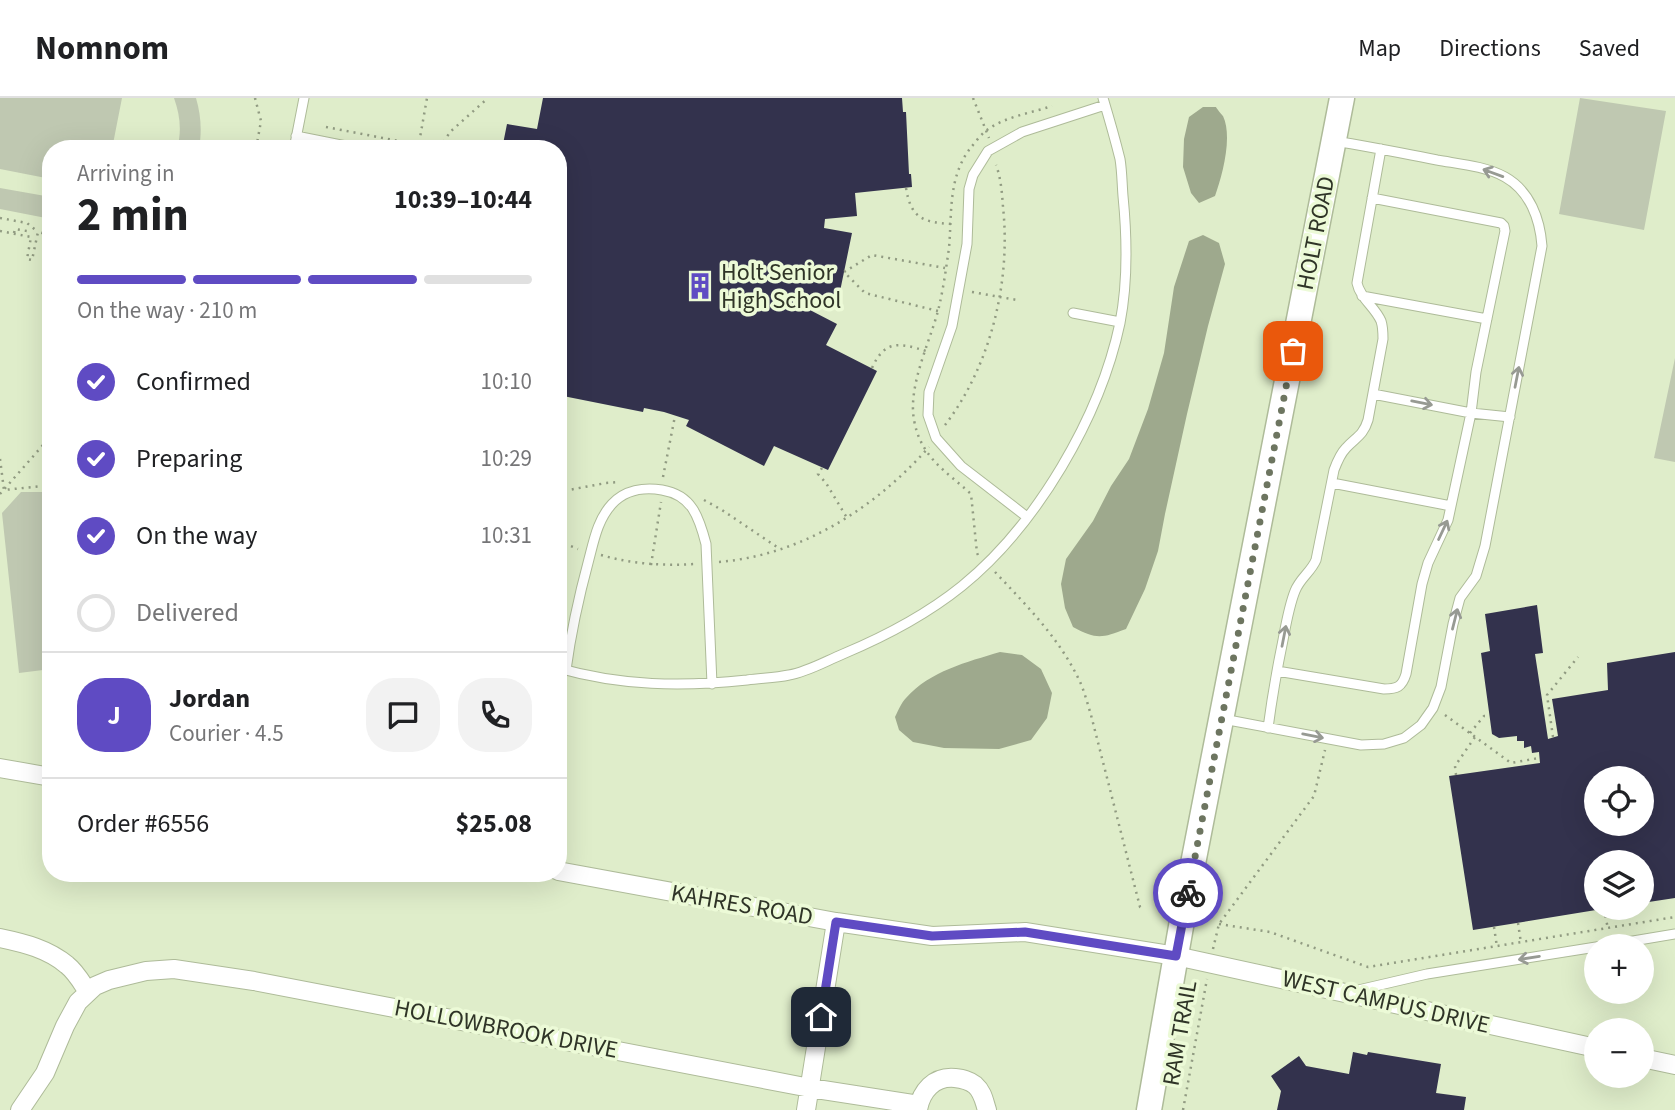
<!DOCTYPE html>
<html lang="en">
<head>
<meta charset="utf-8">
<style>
	:root { --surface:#fff; --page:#f2f2f2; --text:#202124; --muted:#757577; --line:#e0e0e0; --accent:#5f4bc3 }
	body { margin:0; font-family:"Source Sans 3",sans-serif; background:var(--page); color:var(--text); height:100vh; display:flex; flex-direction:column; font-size:26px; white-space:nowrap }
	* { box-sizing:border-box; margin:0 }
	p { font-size:23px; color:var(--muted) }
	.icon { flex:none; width:38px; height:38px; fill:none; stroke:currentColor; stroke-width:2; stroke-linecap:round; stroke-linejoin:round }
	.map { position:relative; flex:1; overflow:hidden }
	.details { position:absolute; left:42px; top:42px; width:525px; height:742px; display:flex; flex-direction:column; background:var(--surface); border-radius:28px; box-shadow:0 7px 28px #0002 }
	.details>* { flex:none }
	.buttons { position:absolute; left:1584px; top:668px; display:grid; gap:14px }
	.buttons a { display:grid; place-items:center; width:70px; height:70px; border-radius:50%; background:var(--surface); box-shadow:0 7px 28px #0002; font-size:35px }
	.pin { position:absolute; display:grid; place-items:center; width:60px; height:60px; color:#fff; margin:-30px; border-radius:14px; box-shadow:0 4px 10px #0006 }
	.courier { position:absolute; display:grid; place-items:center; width:70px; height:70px; margin:-35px; border:5px solid #5f4bc3; border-radius:50%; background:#fff; color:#222; box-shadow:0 2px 9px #0007 }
	.overview em { font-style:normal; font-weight:700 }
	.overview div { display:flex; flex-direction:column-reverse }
	.overview { display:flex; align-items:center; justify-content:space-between; height:119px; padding:0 35px }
	h1 { font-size:46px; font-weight:700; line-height:52px }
	.bar { display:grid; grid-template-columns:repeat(4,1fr); gap:10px 7px; align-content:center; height:84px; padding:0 35px }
	.bar i { height:9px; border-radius:5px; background:var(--line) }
	.bar .on { background:var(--accent) }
	.bar p { grid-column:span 4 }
	.line { display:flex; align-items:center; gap:18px; padding:0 35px; border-top:2px solid var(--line) }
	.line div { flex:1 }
	.round { display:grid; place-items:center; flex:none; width:74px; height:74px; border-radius:28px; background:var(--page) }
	ol { padding:0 35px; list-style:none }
	li { display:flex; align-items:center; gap:21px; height:77px }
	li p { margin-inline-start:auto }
	li .icon { padding:7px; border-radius:50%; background:var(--accent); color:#fff; stroke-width:4 }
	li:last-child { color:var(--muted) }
	li i { width:38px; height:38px; border:4px solid var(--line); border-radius:50% }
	header { display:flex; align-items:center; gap:42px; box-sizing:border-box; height:98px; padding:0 35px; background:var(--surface); border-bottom:2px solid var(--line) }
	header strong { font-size:33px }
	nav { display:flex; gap:38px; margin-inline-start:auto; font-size:24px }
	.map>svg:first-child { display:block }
	.green { fill:#bfc8b1 }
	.water { fill:#9ea98d }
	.building { fill:#33324d; fill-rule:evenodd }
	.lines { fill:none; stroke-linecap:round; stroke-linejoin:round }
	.lane-casing { stroke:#aebb99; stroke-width:11 }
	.street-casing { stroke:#aebb99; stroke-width:20 }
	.secondary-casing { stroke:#aebb99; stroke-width:27 }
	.path { stroke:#919b82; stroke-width:2.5; stroke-dasharray:2 5; stroke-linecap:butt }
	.lane { stroke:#fff; stroke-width:9 }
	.street { stroke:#fff; stroke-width:18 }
	.secondary { stroke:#fff; stroke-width:24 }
	.oneway { stroke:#979a93 }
	.done { stroke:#6d7560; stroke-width:7; stroke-dasharray:0 12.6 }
	.route { stroke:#5f4bc3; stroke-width:9 }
	.labels { text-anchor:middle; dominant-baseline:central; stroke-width:7; stroke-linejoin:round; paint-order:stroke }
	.street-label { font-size:24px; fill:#2f3427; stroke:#ecfad7 }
	.poi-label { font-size:24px; fill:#2f3427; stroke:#ecfad7; text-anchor:start }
</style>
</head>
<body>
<header>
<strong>Nomnom</strong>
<nav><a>Map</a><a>Directions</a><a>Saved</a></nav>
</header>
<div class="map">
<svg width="1675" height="1012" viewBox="0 0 1675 1012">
	<rect width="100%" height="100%" fill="#dfedca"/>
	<path class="green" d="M 0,0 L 122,0 L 112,51 L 51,51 L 51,81 L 0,71 Z
		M 174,0 L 196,0 C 201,17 202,33 199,51 L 177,51 C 182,33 180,17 174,0 Z
		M 1580,0 L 1666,13 L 1644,132 L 1559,116 Z
		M 0,90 L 51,99 L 51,121 L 0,111 Z
		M 1675,260 L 1675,364 L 1654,360 Z
		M 21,394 L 51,394 L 51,571 L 19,575 L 2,415 Z"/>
	<path class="water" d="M 1203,9 L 1216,9 C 1216,10 1223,18 1223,18 C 1233,39 1222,78 1215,98 L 1199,105 L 1191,95 L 1183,69 L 1184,41 L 1189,19 Z
		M 1203,137 L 1219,145 L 1225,166 L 1208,228 L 1187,316 L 1165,416 L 1158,453 L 1145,491 L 1126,531 C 1102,540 1097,542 1073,529 L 1065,510 L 1061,486 L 1066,461 L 1093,423 L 1111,388 L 1129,361 L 1148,311 L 1164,255 L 1174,189 L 1189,143 Z
		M 1000,554 L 1022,557 L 1041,571 L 1052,595 L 1047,620 L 1031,642 L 999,651 L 944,650 L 913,644 L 899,632 L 895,619 C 898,613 901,605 906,600 C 930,573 967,564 1000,554 Z"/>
	<path class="building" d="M 543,0 L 902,0 L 903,14 L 906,14 L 909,76 L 911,76 L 912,89 L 855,95 L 857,118 L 825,121 L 824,130 L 852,135 L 837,208 L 809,203 L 808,211 L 837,226 L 826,247 L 877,273 L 828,372 L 774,348 L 764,368 L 686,328 L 689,322 L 664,314 L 644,310 L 643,314 L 558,297 L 558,51 L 502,51 L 507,26 L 537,31 Z
		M 1537,507 L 1543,555 L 1535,556 L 1548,641 L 1558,638 L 1552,601 L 1608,592 L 1607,565 L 1675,554 L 1675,800 L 1642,805 L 1642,765 L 1596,765 L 1596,812 L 1473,832 L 1449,678 L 1540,665 L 1539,654 L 1532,655 L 1531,648 L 1524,650 L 1524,643 L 1517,643 L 1517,638 L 1499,640 L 1492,636 L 1481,555 L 1490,553 L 1485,516 ZM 1596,681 L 1642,681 L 1642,726 L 1596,726 Z
		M 1353,954 L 1367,957 L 1368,954 L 1441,966 L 1436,995 L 1466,999 L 1464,1012 L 1277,1012 L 1281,993 L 1271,978 L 1299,958 L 1306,968 L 1349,976 Z"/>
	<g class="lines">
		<defs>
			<path id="lane" d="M 296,38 L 361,51
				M 294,51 L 304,0
				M 1372,100 L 1501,125 L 1504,128 L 1505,133 L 1476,274 L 1471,315 L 1373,296
				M 1362,198 L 1487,221
				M 1073,215 L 1120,224
				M 1332,385 L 1451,408
				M 1027,419 L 961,368 L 936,340 L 928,317 L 929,294 L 952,228 L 967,146 L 969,91 L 973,77 L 988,53 L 1022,34 L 1105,7
				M 558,570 C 621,588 682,589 747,582 C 761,580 775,580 789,577 C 807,574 826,563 843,556 C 886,538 926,517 962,488 C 1037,427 1100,319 1120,225 C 1128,184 1127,139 1123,98 C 1122,86 1122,73 1120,61 C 1115,41 1109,20 1103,0
				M 566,572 C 571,534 579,498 589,461 C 594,442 598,421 612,406 C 625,392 644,389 662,392 C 692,397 699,419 706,446 L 712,586
				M 1277,573 L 1384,591 C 1397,591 1402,589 1406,576 L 1422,486 L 1428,465 L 1448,422 L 1471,315 L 1510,319
				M 1223,621 L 1361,647 L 1384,646 L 1404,640 L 1421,627 L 1433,610 L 1441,589 L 1453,526 L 1460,500 L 1476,478 L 1485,448 L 1542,148 C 1540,121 1530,93 1505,79 C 1485,68 1459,66 1437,62 C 1403,55 1369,49 1336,43
				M 1268,630 C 1272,600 1277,571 1283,542 C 1286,526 1289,508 1295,493 C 1300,480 1311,474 1316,462 L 1334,372 C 1337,364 1340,356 1346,350 C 1356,339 1363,338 1368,322 L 1383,241 C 1383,235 1383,229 1381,223 C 1375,209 1360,200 1357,185 L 1381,51
				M 1597,849 L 1675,836
				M 1354,893 L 1427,876 L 1596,849"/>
			<path id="street" d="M 0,670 L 51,679
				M 558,773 L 836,824 L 932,838 L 1025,834 L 1176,858 L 1596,950
				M 0,840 C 24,845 48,851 67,867 C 76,874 82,885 88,894
				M 1642,960 L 1675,967
				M 20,1012 L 45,975 L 65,928 L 78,904 L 95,888 L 109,882 L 146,873 L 174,871 L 254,883 L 810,990 L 919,1007
				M 806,1012 L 836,824
				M 918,1012 C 921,993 934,978 955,980 C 963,981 969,982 975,987 C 983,994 984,1003 987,1012"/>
			<path id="secondary" d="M 1149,1012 L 1183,817 L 1342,0"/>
		</defs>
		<use href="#lane" class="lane-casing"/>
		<use href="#street" class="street-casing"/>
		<use href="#secondary" class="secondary-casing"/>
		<path class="path" d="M 255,0 L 261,23 L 256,51
			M 973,0 L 989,40
			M 326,29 L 440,51
			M 440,50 L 450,34 L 488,0
			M 418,51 L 427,0
			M 906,90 C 911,120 922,124 951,126
			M 0,120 L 27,125 L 38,134
			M 0,133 L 31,139 L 27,161 L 32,162 L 38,134 L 51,137
			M 14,135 L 15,131 L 27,133 L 31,131
			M 972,194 L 1017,202
			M 938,213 L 865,195 L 844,174 L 872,157 L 945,170
			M 872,270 C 885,241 900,245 926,253
			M 945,327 C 991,267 1011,183 1003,109 C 1002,95 1001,80 996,67
			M 0,361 L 4,392 L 51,387
			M 822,370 L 818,376 L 826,385 L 847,420
			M 663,379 L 675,318
			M 558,394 L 606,385 L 620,384
			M 0,396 L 51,338
			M 704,402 L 722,412 L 780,451
			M 558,443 L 578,451
			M 601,457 C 632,466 663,468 695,466
			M 978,457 L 977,455 L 971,396 C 945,372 921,360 914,322 C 908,288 929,246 938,213 C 943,193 946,171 949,150 C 952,116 948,81 969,52 C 974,46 980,37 987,32 C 1004,19 1031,15 1052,8
			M 719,464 C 802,457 875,410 929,349
			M 651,467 L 661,404
			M 995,474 C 1028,509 1061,542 1081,586 C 1085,596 1088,607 1091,617 L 1140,809 L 1144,810
			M 1445,617 L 1511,665 L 1539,660
			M 1470,635 L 1484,618 L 1490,618
			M 1553,639 L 1547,597 L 1578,559
			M 1456,677 L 1455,668 L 1475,639
			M 1604,811 L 1608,831
			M 1518,825 L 1521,845
			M 1219,826 L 1270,834 L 1368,869 L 1675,819
			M 1494,829 L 1497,849
			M 1213,851 L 1219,826 L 1314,698 L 1325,652
			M 1183,1012 L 1207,881"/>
		<use href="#lane" class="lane"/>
		<use href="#street" class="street"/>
		<use href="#secondary" class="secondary"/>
	</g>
	<defs><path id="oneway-shaft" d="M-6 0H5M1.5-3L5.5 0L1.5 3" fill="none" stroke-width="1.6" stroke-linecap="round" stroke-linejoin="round" transform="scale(1.75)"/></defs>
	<g class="oneway">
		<use href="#oneway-shaft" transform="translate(1493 75) rotate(-160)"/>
		<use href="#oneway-shaft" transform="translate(1517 279) rotate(-79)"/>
		<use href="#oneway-shaft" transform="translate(1422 305) rotate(11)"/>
		<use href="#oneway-shaft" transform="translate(1443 432) rotate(-65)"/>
		<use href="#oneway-shaft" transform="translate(1455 521) rotate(-76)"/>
		<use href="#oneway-shaft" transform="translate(1284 538) rotate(-79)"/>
		<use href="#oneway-shaft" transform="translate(1313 638) rotate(11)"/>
		<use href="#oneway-shaft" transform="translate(1529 860) rotate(171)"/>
	</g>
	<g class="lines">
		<path class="done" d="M 1188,795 L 1293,253"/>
		<path class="route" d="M 821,919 L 836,824 L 932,838 L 1025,834 L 1176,858 L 1188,795"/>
	</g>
	<defs>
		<symbol id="building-bare" viewBox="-9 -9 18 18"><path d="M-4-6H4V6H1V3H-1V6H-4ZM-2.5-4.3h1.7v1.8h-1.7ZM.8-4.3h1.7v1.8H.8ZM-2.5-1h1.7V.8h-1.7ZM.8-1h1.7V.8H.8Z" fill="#5f4bc3" stroke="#ecfad7" stroke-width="2.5" paint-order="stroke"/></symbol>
	</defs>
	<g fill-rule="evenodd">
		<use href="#building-bare" x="681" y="169" width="38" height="38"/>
	</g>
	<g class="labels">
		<g class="street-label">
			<text transform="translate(1316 135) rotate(-79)">HOLT ROAD</text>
			<text transform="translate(742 807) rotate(10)">KAHRES ROAD</text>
			<text transform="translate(1386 904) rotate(13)">WEST CAMPUS DRIVE</text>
			<text transform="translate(506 931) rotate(11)">HOLLOWBROOK DRIVE</text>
			<text transform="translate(1180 935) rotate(-80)">RAM TRAIL</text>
		</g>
		<g class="poi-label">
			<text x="721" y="174">Holt Senior<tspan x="721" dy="28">High School</tspan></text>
		</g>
	</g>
</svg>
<div class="buttons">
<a><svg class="icon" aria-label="locate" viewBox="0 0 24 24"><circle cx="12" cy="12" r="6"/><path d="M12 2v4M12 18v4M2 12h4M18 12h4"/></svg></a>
<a><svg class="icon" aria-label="layers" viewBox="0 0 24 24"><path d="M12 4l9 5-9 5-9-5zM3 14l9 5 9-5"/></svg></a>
<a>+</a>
<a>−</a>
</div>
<div class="pin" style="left:1293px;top:253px;background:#ea580c"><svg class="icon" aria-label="bag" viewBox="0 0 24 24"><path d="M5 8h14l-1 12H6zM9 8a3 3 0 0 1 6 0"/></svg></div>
<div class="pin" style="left:821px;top:919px;background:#1f2937"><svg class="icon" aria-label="home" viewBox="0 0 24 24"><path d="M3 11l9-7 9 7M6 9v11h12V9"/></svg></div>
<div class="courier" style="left:1188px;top:795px"><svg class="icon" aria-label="bike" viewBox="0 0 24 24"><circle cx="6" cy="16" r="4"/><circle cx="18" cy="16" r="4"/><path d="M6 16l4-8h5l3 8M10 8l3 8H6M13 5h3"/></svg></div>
<section class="details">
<div class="overview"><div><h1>2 min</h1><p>Arriving in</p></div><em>10:39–10:44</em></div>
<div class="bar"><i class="on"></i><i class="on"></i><i class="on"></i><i></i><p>On the way · 210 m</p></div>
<ol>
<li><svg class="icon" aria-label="check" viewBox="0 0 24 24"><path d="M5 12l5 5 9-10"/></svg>Confirmed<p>10:10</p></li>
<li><svg class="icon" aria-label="check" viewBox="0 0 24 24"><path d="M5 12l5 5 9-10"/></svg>Preparing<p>10:29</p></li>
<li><svg class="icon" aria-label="check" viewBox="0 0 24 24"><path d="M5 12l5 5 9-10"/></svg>On the way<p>10:31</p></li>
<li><i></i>Delivered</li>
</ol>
<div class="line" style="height:126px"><b class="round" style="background:var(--accent);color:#fff">J</b><div><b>Jordan</b><p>Courier · 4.5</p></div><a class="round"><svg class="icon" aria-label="chat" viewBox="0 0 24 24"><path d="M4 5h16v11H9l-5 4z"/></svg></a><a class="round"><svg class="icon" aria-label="phone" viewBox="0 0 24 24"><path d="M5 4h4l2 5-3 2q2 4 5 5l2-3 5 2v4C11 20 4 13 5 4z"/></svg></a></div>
<div class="line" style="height:91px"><div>Order #6556</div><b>$25.08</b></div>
</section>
</div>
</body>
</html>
